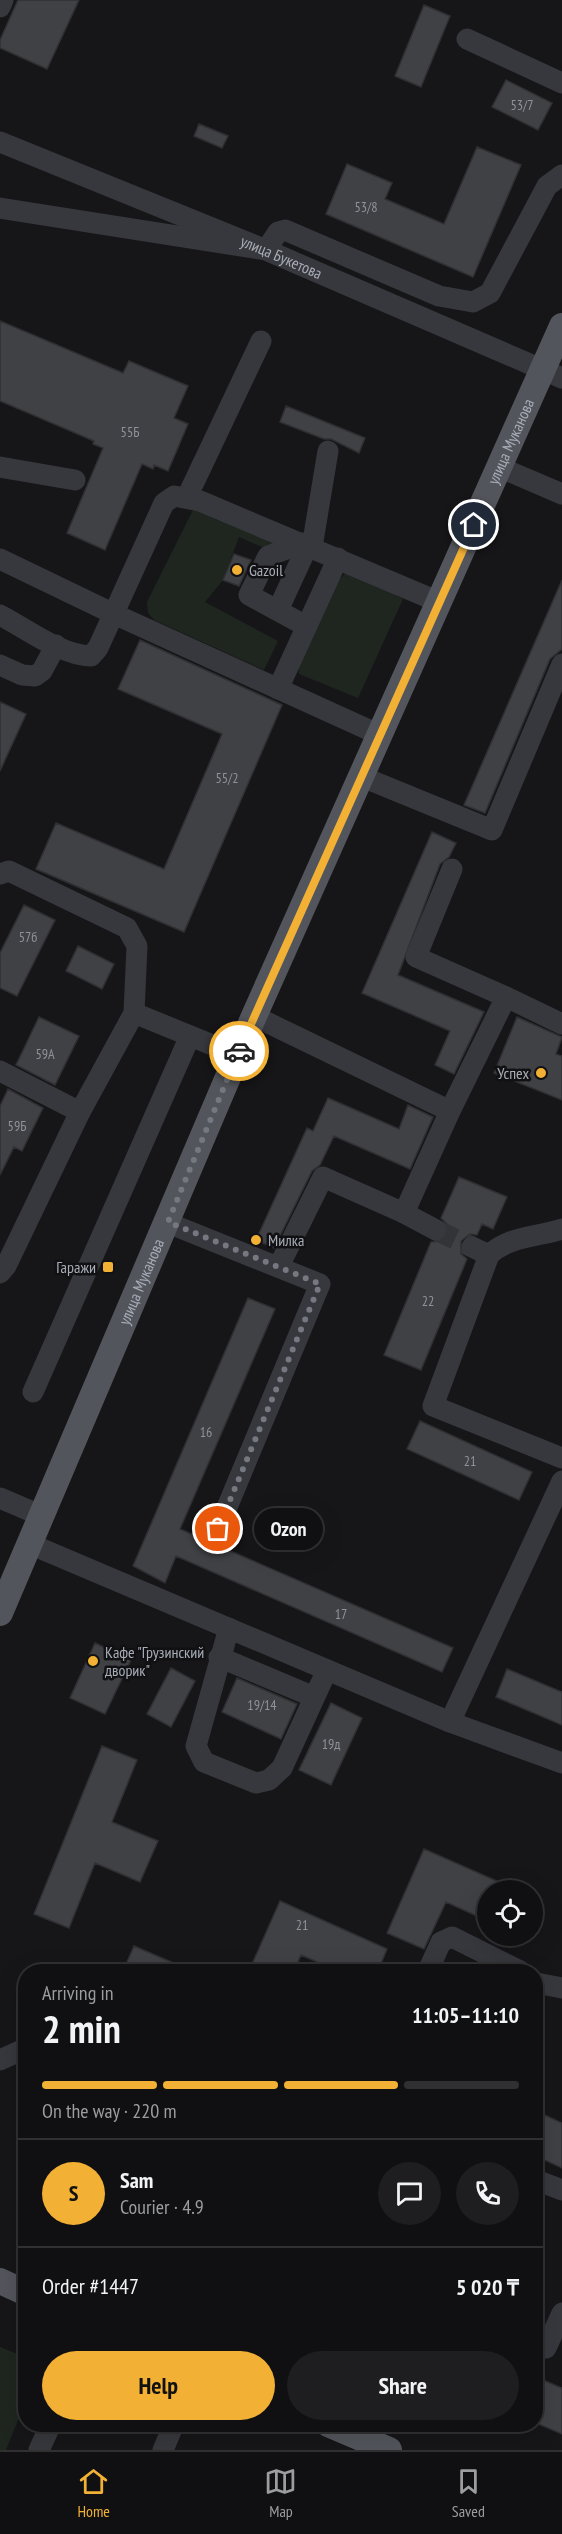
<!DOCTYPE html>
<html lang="en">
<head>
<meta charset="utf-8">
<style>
	:root { --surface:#101012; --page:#1e1e20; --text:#f1f3f6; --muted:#9c9d9f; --line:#303032; --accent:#f2b134 }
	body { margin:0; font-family:"PT Sans Narrow",sans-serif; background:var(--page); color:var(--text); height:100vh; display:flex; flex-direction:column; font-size:22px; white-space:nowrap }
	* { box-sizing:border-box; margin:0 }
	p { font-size:20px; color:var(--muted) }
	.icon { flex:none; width:33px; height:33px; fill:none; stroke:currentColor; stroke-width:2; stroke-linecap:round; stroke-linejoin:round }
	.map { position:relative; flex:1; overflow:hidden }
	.side { position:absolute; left:18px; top:1964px; width:525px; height:468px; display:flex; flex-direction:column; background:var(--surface); border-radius:24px; box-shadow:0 6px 24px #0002,0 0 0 2px var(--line) }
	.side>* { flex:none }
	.fabs { position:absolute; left:477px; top:1880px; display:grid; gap:12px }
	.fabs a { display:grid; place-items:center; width:66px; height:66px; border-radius:50%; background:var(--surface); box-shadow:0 6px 24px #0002,0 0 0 2px var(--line); font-size:30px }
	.pin { position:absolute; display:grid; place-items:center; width:51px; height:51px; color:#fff; margin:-26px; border:3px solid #fff; border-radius:50%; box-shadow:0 2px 6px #0007 }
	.courier { position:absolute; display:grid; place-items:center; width:60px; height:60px; margin:-30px; border:4px solid #f2b134; border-radius:50%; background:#fff; color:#222; box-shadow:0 2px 8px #0007 }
	.bubble { position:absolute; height:42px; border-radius:21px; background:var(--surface); box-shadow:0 6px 24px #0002,0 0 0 2px var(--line); font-size:20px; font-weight:700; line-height:42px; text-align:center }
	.summary em { font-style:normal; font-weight:700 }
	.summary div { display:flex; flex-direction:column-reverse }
	.summary { display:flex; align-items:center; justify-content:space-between; height:102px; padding:0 24px }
	h1 { font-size:39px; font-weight:700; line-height:45px }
	.bar { display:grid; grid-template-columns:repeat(4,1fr); gap:9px 6px; align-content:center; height:72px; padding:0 24px }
	.bar i { height:8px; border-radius:4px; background:var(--line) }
	.bar .current { background:var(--accent) }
	.bar p { grid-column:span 4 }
	.line { display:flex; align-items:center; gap:15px; padding:0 24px; border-top:2px solid var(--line) }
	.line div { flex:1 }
	.round { display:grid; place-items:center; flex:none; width:63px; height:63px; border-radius:32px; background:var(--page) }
	.cta { display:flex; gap:12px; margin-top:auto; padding:12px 24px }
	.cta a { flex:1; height:69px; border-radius:36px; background:var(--accent); color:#111; font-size:24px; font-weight:700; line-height:69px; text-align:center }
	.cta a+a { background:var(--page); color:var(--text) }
	.tab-bar { display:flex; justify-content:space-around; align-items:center; height:84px; border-top:2px solid var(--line); background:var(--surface); font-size:16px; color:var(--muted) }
	.tab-bar a { display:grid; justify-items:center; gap:3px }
	.tab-bar .current { color:var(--accent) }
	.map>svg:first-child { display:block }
	.green { fill:#1e261f }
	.building { fill:#404145; stroke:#303034; stroke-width:1.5 }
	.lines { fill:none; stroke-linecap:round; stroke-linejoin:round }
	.minor-tunnel { stroke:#333438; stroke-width:21; stroke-dasharray:21 10; stroke-linecap:butt }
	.minor { stroke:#37383d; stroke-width:21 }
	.major { stroke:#53555c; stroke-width:26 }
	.done { stroke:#757880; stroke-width:6; stroke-dasharray:0 10.8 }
	.route { stroke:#f2b134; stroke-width:8 }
	.poi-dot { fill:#f2b134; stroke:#111113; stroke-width:2 }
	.labels { text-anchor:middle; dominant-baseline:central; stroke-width:5; stroke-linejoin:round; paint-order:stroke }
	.number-label { font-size:14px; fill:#8e929b }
	.street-label { font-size:16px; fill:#a8adb8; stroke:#111113 }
	.poi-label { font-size:16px; fill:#a8adb8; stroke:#111113; text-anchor:start }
</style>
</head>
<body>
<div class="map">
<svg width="562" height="2450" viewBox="0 0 562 2450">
	<rect width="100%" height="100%" fill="#161618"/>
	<path class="green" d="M 194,508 L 217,520 L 281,541 L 264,548 L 239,537 L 223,580 L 205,602 L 278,641 L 264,670 L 154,620 L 148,613 L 147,602 Z
		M 348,571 L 403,599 L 358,698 L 299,674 L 298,665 L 331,587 Z
		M 0,2347 L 25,2357 L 25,2403 L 6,2450 L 0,2450 Z"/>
	<path class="building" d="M 18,0 L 79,0 L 47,69 L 0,48 L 0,40 Z
		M 424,5 L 450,16 L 421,87 L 395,76 Z
		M 506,80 L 552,103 L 538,130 L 492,107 Z
		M 199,124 L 228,136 L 222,148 L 194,136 Z
		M 477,147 L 521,165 L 473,277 L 326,214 L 347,164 L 392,183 L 385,199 L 444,224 Z
		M 0,321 L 123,373 L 129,361 L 188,386 L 174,418 L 188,424 L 168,471 L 154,465 L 153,469 L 142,464 L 105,550 L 67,533 L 103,448 L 93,444 L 94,441 L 0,401 Z
		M 286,406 L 365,438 L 359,453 L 331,439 L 324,439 L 280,422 Z
		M 234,554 L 251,560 L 239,586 L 223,580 Z
		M 562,580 L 562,649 L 550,659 L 485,813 L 464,805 Z
		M 140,640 L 282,705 L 184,932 L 36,869 L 56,823 L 164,869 L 222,734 L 118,689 Z
		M 0,702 L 26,714 L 0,771 Z
		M 432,832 L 456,843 L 449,857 L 440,864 L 398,975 L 484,1012 L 454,1074 L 435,1065 L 450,1031 L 362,993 Z
		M 24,905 L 55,920 L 17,996 L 0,988 L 0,953 Z
		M 78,946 L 114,964 L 102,989 L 66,971 Z
		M 39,1017 L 79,1036 L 55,1085 L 16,1065 Z
		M 517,1017 L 562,1037 L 556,1054 L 562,1056 L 562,1100 L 494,1073 Z
		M 8,1089 L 43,1108 L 22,1151 L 14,1147 L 0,1175 L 0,1106 Z
		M 328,1098 L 399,1129 L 408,1105 L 433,1117 L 410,1169 L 334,1136 L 320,1165 L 312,1171 L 274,1248 L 256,1240 L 307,1128 L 313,1131 Z
		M 459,1177 L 507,1197 L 493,1229 L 482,1224 L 477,1235 L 470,1234 L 461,1241 L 461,1254 L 467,1259 L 421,1370 L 384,1355 L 431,1242 L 442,1241 L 447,1235 L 447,1224 L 441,1218 Z
		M 248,1298 L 275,1309 L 180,1529 L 453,1648 L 442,1672 L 176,1556 L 165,1583 L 133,1566 Z
		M 420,1421 L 532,1472 L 519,1500 L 407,1449 Z
		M 95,1643 L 131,1660 L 105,1714 L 70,1698 Z
		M 171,1668 L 195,1681 L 171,1727 L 147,1714 Z
		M 507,1669 L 562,1692 L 562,1725 L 496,1697 Z
		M 237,1678 L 297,1704 L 281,1739 L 222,1712 Z
		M 331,1703 L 362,1718 L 331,1785 L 299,1770 Z
		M 102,1746 L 137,1760 L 112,1822 L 158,1841 L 140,1882 L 95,1863 L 69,1928 L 34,1914 Z
		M 424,1849 L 517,1890 L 488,1890 L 488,1921 L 446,1902 L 424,1949 L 387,1933 Z
		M 280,1901 L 387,1949 L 378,1971 L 338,1971 L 301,1955 L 294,1971 L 249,1971 Z
		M 134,1946 L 192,1971 L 123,1971 Z
		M 536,2111 L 562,2123 L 562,2168 L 536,2156 Z
		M 536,2377 L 562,2388 L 562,2434 L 536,2423 Z"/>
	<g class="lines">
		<path class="minor-tunnel" d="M 436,1230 L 472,1247"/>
		<g class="minor">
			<path d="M 0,7 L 3,0"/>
			<path d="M 467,39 L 562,83"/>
			<path id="s1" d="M 0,142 L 266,250 L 562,378"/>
			<path d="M 0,208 L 266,250 L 278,232 L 285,230 L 439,296 L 473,302 L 490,293 L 547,186 L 562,175"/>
			<path d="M 0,467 L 75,480"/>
			<path d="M 499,467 L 562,494"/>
			<path d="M 187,497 L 261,341"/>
			<path d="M 303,543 L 268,556 L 249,595 L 306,626"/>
			<path d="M 312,547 L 328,451"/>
			<path d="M 0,559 L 114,614 L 380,735"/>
			<path d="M 278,610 L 308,545"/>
			<path d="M 0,615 C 27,629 60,655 91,656 L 98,648 L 164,503 L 174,496 L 200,501 L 439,602"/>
			<path d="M 0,665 L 22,675 L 35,676 L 42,671 L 56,645"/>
			<path d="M 278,689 L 338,558"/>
			<path d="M 360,776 L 492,830 L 562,664"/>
			<path d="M 0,874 L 9,871 L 127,928 L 137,946 L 134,1013 L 80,1112 L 6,1266 L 0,1273"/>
			<path d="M 506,997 L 562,1024"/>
			<path d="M 134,1013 L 237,1055"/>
			<path d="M 254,1016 L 450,1111 L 404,1213 L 323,1177 L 279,1266"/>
			<path d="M 0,1071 L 80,1112"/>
			<path d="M 450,1111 L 506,997 L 416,957 L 452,869"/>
			<path d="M 404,1213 L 436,1230"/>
			<path d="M 168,1223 L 320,1284 L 218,1529"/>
			<path d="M 472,1247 L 489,1255 L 433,1406 L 562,1458"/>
			<path d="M 489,1255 C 509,1236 537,1237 562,1229"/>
			<path d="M 33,1392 L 190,1036"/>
			<path d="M 0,1498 L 42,1516"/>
			<path d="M 30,1544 L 450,1722 L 562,1763"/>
			<path d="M 229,1628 L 196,1746 L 204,1762 L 256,1783 L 269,1780 L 282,1768 L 327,1670"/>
			<path d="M 219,1657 L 314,1697"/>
			<path d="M 450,1722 L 562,1481"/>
			<path d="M 428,1971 L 441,1942 L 452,1937 L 520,1971"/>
			<path d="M 536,1983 L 562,1988"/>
			<path d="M 0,2060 L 26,2048"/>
			<path d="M 536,2180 L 562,2190"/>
			<path d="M 536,2344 L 546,2348 L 562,2313"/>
			<path d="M 39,2450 L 51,2424"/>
			<path d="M 163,2450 L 174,2424"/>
		</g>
		<g class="major">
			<path id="s2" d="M 0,1613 L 254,1016 L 562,326"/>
			<path d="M 0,2281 L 26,2293"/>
			<path d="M 328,2424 L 389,2450"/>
		</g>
	</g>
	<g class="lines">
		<path class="done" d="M 218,1529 L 320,1284 L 168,1222 L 239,1051"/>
		<path class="route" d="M 239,1051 L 474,525"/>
	</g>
	<g class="poi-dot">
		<circle cx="237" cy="570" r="6"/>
		<circle cx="541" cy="1073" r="6"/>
		<circle cx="256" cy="1240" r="6"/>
		<rect x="102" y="1261" width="12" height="12" rx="3"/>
		<circle cx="93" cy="1661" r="6"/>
	</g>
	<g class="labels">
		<g class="number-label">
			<text x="522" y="105">53/7</text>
			<text x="366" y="207">53/8</text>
			<text x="130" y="432">55Б</text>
			<text x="227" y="778">55/2</text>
			<text x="28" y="937">57б</text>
			<text x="45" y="1054">59A</text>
			<text x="17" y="1126">59Б</text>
			<text x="428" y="1301">22</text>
			<text x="206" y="1432">16</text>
			<text x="470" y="1461">21</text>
			<text x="341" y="1614">17</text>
			<text x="262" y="1705">19/14</text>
			<text x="331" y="1744">19д</text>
			<text x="302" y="1925">21</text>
		</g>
		<g class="street-label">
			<text stroke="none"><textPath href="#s1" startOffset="304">улица Букетова</textPath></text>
			<text stroke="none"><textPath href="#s2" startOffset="1278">улица Муканова</textPath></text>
			<text stroke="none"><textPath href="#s2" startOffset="360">улица Муканова</textPath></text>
		</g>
		<g class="poi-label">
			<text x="249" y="570">Gazoil</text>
			<text x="529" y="1073" text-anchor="end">Успех</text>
			<text x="268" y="1240">Милка</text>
			<text x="96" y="1267" text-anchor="end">Гаражи</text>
			<text x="105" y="1652">Кафе "Грузинский<tspan x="105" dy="18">дворик"</tspan></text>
		</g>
	</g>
</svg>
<div class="fabs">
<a><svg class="icon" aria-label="locate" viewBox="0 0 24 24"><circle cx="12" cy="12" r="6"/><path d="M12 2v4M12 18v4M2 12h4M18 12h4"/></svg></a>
</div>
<div class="pin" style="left:218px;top:1529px;background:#ea580c"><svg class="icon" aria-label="bag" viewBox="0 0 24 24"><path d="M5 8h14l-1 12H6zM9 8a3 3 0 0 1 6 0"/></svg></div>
<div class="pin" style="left:474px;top:525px;background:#1f2937"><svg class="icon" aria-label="home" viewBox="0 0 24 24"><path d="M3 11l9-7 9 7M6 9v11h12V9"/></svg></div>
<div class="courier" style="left:239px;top:1051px"><svg class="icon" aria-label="car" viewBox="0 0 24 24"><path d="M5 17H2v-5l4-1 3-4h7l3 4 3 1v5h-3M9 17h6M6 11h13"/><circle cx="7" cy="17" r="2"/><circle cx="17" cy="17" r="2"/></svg></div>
<div class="bubble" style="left:254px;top:1508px;width:69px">Ozon</div>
<section class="side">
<div class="summary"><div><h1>2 min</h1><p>Arriving in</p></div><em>11:05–11:10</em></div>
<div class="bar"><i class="current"></i><i class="current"></i><i class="current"></i><i></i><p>On the way · 220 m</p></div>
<div class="line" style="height:108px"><b class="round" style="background:var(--accent);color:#111">S</b><div><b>Sam</b><p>Courier · 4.9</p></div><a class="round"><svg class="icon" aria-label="chat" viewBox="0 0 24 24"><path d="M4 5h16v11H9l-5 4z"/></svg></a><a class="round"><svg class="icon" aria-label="phone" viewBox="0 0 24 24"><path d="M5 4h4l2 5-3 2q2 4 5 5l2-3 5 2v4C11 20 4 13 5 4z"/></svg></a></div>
<div class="line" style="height:78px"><div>Order #1447</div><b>5 020 ₸</b></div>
<div class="cta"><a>Help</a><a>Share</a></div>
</section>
</div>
<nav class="tab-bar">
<a class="current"><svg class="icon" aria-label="home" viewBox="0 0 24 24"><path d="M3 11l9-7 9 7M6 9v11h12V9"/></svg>Home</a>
<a><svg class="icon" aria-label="map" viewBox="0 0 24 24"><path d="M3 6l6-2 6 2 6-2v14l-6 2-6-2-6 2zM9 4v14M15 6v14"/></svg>Map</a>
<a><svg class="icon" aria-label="saved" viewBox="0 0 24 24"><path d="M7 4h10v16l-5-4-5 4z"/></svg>Saved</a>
</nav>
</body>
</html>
